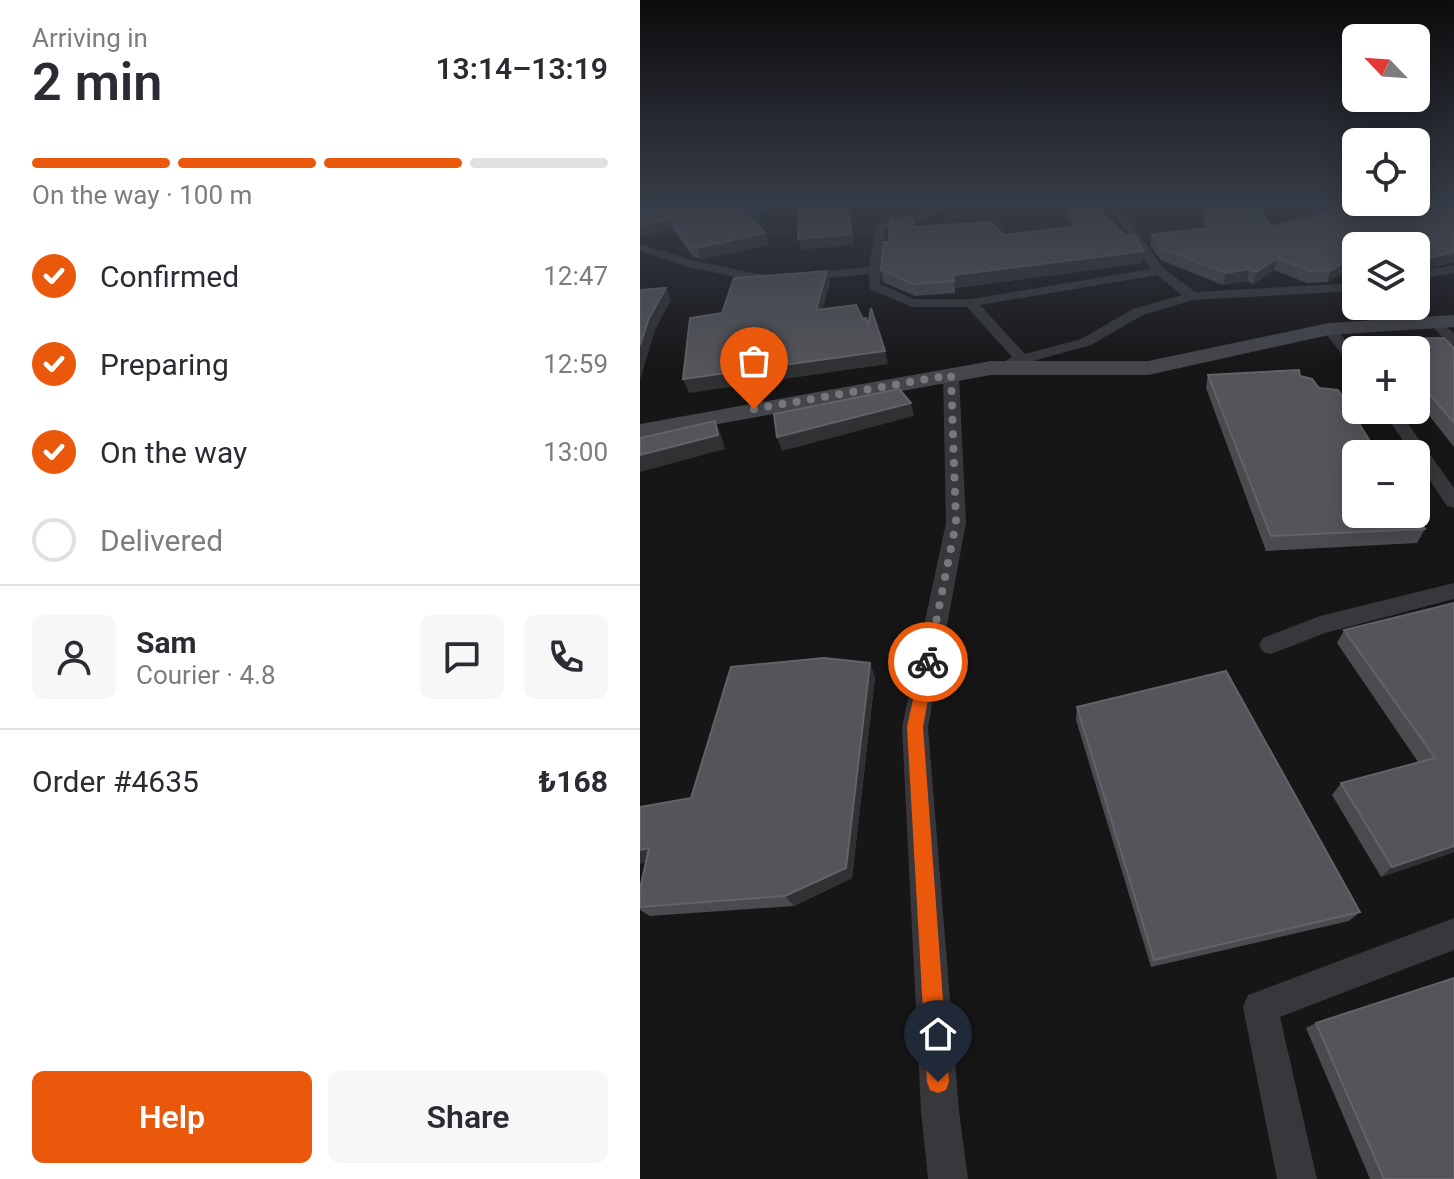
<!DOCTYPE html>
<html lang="en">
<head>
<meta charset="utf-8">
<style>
	:root { --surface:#fff; --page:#f7f7f7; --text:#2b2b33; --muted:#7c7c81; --line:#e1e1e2; --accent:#ea580c }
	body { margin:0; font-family:Roboto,sans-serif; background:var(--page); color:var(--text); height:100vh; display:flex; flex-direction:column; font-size:30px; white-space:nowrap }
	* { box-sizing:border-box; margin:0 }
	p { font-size:26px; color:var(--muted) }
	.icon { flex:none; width:44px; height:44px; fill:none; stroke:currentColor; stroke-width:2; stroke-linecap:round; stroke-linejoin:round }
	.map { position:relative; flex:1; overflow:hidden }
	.sheet { display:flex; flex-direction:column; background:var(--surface); width:640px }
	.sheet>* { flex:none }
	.needle { width:52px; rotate:295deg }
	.buttons { position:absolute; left:702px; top:24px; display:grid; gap:16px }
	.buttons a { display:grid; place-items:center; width:88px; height:88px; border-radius:12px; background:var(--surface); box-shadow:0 4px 20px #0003; font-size:40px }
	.pin { position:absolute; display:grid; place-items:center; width:68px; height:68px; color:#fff; margin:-82px -34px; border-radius:50% 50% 50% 0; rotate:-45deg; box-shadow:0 0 8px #0007 }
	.pin .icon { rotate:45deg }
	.courier { position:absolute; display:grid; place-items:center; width:80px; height:80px; margin:-40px; border:6px solid #ea580c; border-radius:50%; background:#fff; color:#222; box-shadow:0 2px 10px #0007 }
	.headline em { font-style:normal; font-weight:600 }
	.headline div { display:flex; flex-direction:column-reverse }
	.headline { display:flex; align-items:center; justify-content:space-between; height:136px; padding:0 32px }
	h1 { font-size:52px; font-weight:600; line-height:60px }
	.bar { display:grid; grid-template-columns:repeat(4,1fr); gap:12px 8px; align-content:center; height:96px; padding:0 32px }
	.bar i { height:10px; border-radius:6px; background:var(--line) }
	.bar .selected { background:var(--accent) }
	.bar p { grid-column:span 4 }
	.line { display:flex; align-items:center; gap:20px; padding:0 32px; border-top:2px solid var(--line) }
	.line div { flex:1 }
	.round { display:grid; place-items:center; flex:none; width:84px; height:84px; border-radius:12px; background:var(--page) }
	ol { padding:0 32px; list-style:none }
	li { display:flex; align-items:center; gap:24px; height:88px }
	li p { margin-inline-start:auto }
	li .icon { padding:8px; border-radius:50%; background:var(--accent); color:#fff; stroke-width:4 }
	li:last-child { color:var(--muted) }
	li i { width:44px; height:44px; border:4px solid var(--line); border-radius:50% }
	.primary-button { display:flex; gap:16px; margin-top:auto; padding:16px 32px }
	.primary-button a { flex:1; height:92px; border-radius:12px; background:var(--accent); color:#fff; font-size:32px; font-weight:600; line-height:92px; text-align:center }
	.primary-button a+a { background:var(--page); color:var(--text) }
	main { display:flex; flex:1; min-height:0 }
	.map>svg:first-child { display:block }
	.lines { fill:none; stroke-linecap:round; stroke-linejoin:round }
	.street { fill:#37373c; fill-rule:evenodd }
	.secondary { fill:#45464c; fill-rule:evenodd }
	.wall { fill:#4a4a4f }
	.shaded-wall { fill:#313134 }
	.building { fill:#54555a; stroke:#626268; stroke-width:2 }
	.route { fill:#ea580c }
	.done { stroke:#76787e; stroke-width:8; stroke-dasharray:0 14.4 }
</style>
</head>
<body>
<main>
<section class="sheet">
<div class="headline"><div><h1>2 min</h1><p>Arriving in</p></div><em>13:14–13:19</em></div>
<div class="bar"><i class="selected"></i><i class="selected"></i><i class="selected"></i><i></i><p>On the way · 100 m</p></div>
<ol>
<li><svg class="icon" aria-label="check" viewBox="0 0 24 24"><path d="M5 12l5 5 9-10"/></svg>Confirmed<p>12:47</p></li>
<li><svg class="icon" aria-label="check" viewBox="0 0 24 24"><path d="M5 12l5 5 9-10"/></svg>Preparing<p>12:59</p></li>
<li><svg class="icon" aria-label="check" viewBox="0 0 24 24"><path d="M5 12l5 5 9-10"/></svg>On the way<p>13:00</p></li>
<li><i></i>Delivered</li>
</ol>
<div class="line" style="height:144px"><a class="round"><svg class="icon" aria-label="person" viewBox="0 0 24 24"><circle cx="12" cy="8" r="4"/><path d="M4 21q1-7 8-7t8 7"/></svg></a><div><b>Sam</b><p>Courier · 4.8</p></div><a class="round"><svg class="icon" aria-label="chat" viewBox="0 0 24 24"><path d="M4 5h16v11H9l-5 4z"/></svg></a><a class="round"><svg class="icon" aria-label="phone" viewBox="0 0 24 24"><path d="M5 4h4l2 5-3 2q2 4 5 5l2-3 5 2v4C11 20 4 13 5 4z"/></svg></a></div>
<div class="line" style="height:104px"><div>Order #4635</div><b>₺168</b></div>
<div class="primary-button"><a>Help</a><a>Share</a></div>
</section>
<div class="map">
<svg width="814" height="1179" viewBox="0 0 814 1179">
	<rect width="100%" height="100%" fill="#161617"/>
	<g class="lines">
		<path class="street" d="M 315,203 L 331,203 L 245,229 L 240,284 L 274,299 L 331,299 L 511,269 L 467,203 L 477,203 L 523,268 L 555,292 L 716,283 L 716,291 L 553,300 L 503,315 L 451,345 L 371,367 L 363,362 L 372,357 L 327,307 L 272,307 L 230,289 L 229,274 L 129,284 L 48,267 L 0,251 L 0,244 L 55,261 L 129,276 L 229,267 L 236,225 ZM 517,275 L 542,295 L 493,309 L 441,339 L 385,354 L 340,305 Z
			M 814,265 L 814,273 L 776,280 L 776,272 Z
			M 796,319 L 814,333 L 814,345 L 809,344 L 789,323 Z
			M 689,325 L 694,326 L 716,353 L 716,368 L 711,366 L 682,329 Z
			M 311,370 L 319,375 L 326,523 L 288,727 L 319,1111 L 328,1179 L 288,1179 L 281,1111 L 262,727 L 306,523 L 303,375 Z
			M 742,410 L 758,410 L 814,488 L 814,508 L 807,506 L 776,460 L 776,454 L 772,454 Z
			M 814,583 L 814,599 L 685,633 L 631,654 L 623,652 L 619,645 L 623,638 L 680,616 Z
			M 814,918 L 814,950 L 640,1017 L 677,1179 L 637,1179 L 603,1007 L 608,995 Z"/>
		<path class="secondary" d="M 814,315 L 814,327 L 689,335 L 508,375 L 351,375 L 0,438 L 0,424 L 351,361 L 508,361 L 689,323 Z"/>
	</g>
	<path class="wall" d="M 564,203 L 631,227 L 679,216 L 670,210 L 672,203 L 814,203 L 814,262 L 776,271 L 776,246 L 716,246 L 716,275 L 706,271 L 687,282 L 667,283 L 634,270 L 613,284 L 607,281 L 583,285 L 521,260 L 510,245 L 512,234 L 567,229 L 562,214 Z
		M 428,207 L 503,263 L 315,288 L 315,293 L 275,296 L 243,282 L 241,270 L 249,242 L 364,235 L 434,227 L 427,218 Z
		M 0,209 L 134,210 L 110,216 L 125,233 L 129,245 L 62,259 L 53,257 L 33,230 Z
		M 744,339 L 814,348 L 814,447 L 776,399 L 776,350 L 739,350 Z
		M 568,375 L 660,376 L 785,529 L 777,543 L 626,551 L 566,388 Z
		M 814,603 L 814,852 L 741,877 L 692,795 L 701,783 L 778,762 L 697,643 L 704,630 Z
		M 235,677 L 212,878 L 154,906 L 10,916 L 0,910 L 0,889 L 51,798 Z
		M 437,707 L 720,912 L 709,921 L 511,967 L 436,720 Z
		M 676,1023 L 814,1179 L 730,1179 L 666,1028 Z"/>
	<path class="shaded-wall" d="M 116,203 L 132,203 L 134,210 L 105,217 L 101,206 Z
		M 207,203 L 214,245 L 161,250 L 158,239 Z
		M 29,219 L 33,230 L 0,237 L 0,225 Z
		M 125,233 L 129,245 L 62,259 L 57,248 Z
		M 504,251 L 503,263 L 315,288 L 313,275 Z
		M 814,252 L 814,262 L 776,271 L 776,261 Z
		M 637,258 L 634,270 L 613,284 L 616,272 Z
		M 710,259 L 706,271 L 687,282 L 691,270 Z
		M 609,269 L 607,281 L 583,285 L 586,273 Z
		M 187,271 L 190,283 L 179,322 L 176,310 Z
		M 26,288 L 31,300 L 15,330 L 0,380 L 0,345 L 9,318 Z
		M 245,351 L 248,364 L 49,393 L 43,379 Z
		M 271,403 L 274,416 L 142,451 L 137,437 Z
		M 75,421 L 81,435 L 85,449 L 0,472 L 0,455 Z
		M 230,663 L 235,677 L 212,878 L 154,906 L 145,896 Z
		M 814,846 L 814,852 L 741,877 L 752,867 Z
		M 9,848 L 21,858 L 0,864 L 0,850 Z"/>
	<path class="building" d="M 34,203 L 116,203 L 101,206 L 125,233 L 57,248 L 49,246 L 29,219 L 0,225 L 0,209 Z
		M 159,203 L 207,203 L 212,234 L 158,239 Z
		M 564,203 L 618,204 L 631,227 L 693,212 L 679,203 L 814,203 L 814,252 L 776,261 L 776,246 L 716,246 L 716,261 L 710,259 L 691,270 L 670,271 L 637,258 L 616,272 L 609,269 L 586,273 L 523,249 L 512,234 L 573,228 Z
		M 454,204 L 486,236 L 494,235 L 504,251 L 313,275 L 314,281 L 273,284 L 241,270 L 244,242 L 249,242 L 250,219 L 272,217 L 274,227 L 350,222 L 364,235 L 442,226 L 428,207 Z
		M 187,271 L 176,310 L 216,305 L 223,319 L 226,318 L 228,326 L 231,308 L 245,351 L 43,379 L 50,318 L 82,313 L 94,278 Z
		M 26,288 L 9,318 L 0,345 L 0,290 Z
		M 804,338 L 814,348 L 814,423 L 776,378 L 776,350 L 753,350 L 744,339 Z
		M 659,370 L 660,376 L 672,379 L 679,388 L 698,390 L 738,454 L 716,454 L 716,514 L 776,514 L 785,529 L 631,536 L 568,375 Z
		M 259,389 L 271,403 L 137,437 L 134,414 Z
		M 75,421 L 78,435 L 0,455 L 0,438 Z
		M 814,603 L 814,846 L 752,867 L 701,783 L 795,758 L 704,630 Z
		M 184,658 L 230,663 L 206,868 L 145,896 L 0,907 L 0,889 L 9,848 L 0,850 L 0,807 L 51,798 L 91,667 Z
		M 586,671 L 720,912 L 514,960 L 437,707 Z
		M 814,978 L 814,1179 L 744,1179 L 676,1023 Z"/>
	<linearGradient id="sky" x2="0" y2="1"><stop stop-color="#0c0c0d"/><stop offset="0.55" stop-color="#363c47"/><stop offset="1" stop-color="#363c47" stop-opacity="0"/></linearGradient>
	<rect width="814" height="368" fill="url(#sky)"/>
	<path class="route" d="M 288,656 L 295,662 L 283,727 L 309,1082 L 306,1090 L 298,1093 L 290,1090 L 287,1082 L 267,727 L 281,662 Z"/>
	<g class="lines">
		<path class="done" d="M 114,409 L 311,375 L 316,523 L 288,662"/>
	</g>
</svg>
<div class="buttons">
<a><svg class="needle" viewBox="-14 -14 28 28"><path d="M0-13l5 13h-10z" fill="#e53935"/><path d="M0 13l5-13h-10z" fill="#7c7c81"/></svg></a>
<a><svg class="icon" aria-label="locate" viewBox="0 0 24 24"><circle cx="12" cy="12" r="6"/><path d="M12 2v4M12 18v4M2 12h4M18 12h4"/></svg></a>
<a><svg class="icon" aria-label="layers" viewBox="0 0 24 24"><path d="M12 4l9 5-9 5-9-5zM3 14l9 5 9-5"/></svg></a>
<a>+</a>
<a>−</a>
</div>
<div class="pin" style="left:114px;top:409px;background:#ea580c"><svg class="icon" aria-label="bag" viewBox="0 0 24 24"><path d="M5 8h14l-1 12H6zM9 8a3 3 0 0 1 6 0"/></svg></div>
<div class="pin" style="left:298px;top:1082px;background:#1f2937"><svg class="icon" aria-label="home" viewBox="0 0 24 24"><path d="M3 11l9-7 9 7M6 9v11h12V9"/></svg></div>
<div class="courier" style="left:288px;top:662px"><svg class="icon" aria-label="bike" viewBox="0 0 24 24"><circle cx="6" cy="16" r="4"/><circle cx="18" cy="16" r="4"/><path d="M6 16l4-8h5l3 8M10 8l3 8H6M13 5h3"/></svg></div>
</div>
</main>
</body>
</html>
